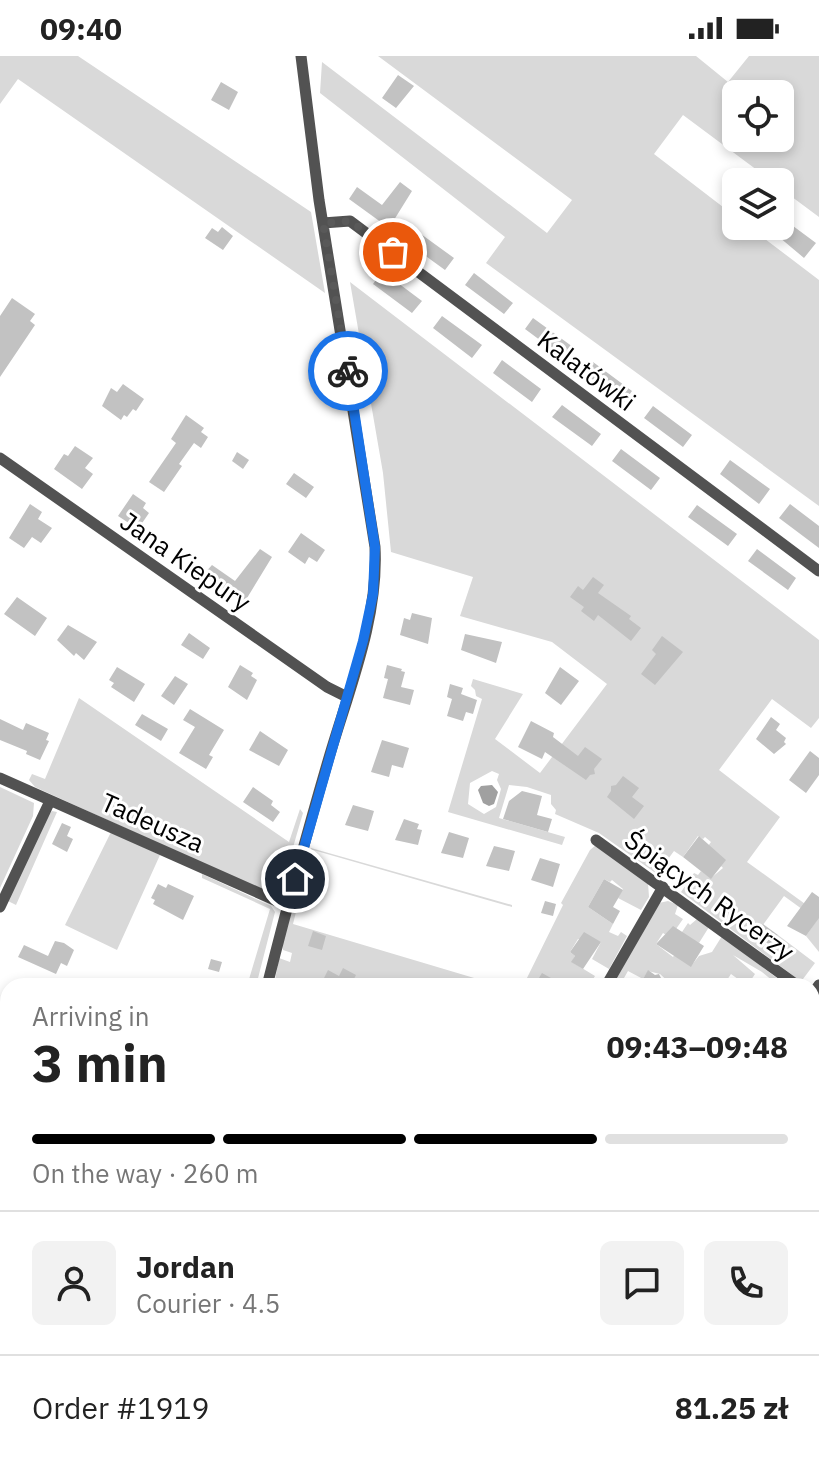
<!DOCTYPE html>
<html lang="en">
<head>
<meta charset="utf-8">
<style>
	:root { --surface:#fff; --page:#f2f2f2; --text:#222; --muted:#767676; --line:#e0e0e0; --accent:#000 }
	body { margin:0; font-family:"IBM Plex Sans",sans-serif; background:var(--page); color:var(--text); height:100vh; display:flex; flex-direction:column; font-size:30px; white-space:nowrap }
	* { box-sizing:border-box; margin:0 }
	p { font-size:26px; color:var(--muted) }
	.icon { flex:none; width:44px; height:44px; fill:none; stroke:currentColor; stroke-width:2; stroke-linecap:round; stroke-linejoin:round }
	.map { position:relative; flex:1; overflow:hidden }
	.sheet { position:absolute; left:0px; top:922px; width:820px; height:496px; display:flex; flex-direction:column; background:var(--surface); border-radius:24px 24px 0 0; box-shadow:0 4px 12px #0003 }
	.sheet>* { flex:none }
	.tools { position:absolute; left:722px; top:24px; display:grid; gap:16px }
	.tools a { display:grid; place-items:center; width:72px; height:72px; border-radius:12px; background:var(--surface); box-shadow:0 4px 12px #0003; font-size:40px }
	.pin { position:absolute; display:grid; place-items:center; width:68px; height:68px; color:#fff; margin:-34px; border:4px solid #fff; border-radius:50%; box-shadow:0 2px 8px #0007 }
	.courier { position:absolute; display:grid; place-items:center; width:80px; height:80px; margin:-40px; border:6px solid #1a73e8; border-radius:50%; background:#fff; color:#222; box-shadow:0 2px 10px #0007 }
	.overview em { font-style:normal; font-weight:700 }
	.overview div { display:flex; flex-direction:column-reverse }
	.overview { display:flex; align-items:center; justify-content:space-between; height:136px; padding:0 32px }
	h1 { font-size:52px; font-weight:700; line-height:60px }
	.bar { display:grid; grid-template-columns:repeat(4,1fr); gap:12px 8px; align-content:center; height:96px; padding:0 32px }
	.bar i { height:10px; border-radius:6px; background:var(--line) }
	.bar .selected { background:var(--accent) }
	.bar p { grid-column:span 4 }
	.line { display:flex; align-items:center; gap:20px; padding:0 32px; border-top:2px solid var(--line) }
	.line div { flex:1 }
	.round { display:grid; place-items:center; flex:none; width:84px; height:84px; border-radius:12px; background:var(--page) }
	.status { display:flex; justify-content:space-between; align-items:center; height:56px; padding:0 40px; background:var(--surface); direction:ltr }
	.status svg { height:22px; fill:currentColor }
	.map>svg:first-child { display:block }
	.green { fill:#d9d9d9; fill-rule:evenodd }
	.water { fill:#a0a0a0 }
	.building { fill:#c2c2c2 }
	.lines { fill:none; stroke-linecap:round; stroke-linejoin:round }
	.minor { stroke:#525252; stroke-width:11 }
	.done { stroke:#595959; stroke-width:8; stroke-dasharray:0 14.4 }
	.route { stroke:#1a73e8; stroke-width:10 }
	.labels { text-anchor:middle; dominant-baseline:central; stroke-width:6; stroke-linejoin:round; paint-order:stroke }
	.street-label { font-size:26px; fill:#000; stroke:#fff }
</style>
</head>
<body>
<div class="status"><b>09:40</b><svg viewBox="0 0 49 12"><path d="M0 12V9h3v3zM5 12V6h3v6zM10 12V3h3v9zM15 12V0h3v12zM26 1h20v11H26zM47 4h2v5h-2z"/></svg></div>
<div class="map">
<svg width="819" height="1418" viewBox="0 0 819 1418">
	<rect width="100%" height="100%" fill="#fff"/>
	<path class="green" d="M 0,0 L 78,0 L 311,156 L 325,237 L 18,23 L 0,48 Z
		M 378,0 L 696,0 L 728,26 L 749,0 L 819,0 L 819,161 L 780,132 L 780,126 L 773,126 L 683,59 L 654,98 L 736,161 L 736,170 L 748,170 L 819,224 L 819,450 L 486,207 L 505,181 L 320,37 L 322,6 L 547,177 L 572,144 ZM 780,38 L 780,82 L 736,82 L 736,38 Z
		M 350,226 L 819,584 L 819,662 L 811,672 L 772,643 L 719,714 L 780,761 L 747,806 L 819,858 L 819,896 L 806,880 L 817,864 L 784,840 L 755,880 L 769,890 L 778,879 L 815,907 L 803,923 L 799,924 L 681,836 L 694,817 L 698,819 L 701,815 L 711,822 L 723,812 L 705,794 L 711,786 L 705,781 L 703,783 L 698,780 L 683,801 L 674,795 L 657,818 L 599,777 L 555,758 L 556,754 L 551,748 L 551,739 L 527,731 L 509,729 L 499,762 L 565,781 L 562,789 L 448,756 L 482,643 L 476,640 L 475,634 L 471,630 L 473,623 L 523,638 L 495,683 L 540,717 L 607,628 L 552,586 L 460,560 L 473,521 L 391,496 L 383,417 ZM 492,715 L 499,718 L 497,724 L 501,733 L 496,751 L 484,758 L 468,748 L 470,727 Z
		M 79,642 L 289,786 L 300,753 L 303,757 L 280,836 L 271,836 L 237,823 L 35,731 L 29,724 L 32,718 L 45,723 Z
		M 0,731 L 34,747 L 33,760 L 0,832 Z
		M 52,755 L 57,756 L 16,849 L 6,844 L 46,761 Z
		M 111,776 L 160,799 L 117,894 L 65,869 Z
		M 596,789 L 648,827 L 649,841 L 641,854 L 618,842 L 623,833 L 612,824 L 610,826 L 604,823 L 588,851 L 613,868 L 609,876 L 618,880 L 621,876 L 627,880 L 609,913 L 592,903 L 601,886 L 578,883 L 570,896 L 575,900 L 572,906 L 595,920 L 592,925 L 598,930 L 608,920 L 602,930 L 523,930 L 563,849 L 561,847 L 590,794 Z
		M 311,792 L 512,849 L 512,851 L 313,794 L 305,821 L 302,820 Z
		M 202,818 L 271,850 L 275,856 L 256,930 L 247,930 L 270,853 L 202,822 Z
		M 298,830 L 302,832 L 293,868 L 501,930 L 274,930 L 279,902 L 290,906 L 292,897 L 283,894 L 282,888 Z
		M 668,845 L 678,849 L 675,858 L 683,863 L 676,873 L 666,879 L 663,877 L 656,888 L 673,901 L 675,898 L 691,910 L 699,900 L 712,896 L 722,880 L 787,930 L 779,930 L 762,916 L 733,899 L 755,918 L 747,930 L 740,929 L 742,926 L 731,918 L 723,930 L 673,930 L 660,918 L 648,915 L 643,923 L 628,915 L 620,929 L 613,925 L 659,847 Z
		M 697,863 L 709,871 L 699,887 L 680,879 L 688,867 L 690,869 Z
		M 0,1215 L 8,1218 L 8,1270 L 0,1288 Z
		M 0,1288 L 8,1292 L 8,1410 L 134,1410 L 132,1418 L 0,1418 Z
		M 819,1372 L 819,1415 L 815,1412 L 813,1415 L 804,1410 L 799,1418 L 733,1418 L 723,1410 L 812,1410 L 812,1383 Z
		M 150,1410 L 227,1410 L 235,1416 L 238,1410 L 246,1410 L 242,1418 L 155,1418 L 149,1415 Z
		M 285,1410 L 357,1410 L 363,1413 L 364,1410 L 393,1410 L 409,1418 L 290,1418 L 292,1414 Z
		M 563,1410 L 620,1410 L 614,1418 L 571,1418 Z"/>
	<path class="water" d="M 492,729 L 498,736 L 494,748 L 489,750 L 483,747 L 478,734 L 481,730 Z"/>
	<path class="building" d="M 398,19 L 414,30 L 396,52 L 382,42 Z
		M 221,26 L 238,36 L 229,54 L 211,44 Z
		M 400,126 L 412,135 L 389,172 L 349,143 L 357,131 L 382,149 Z
		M 789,167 L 816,187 L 804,202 L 779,181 Z
		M 222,171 L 233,180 L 223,194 L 205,182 L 212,172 L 218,176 Z
		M 414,173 L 454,202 L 445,214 L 405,185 Z
		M 382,215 L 422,245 L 412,257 L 373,228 Z
		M 474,217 L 513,247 L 504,258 L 465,229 Z
		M 12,242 L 35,258 L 30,265 L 35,269 L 0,321 L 0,260 Z
		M 442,260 L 482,289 L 472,302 L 433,272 Z
		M 533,262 L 573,291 L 564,302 L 525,273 Z
		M 502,304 L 541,333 L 532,346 L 493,317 Z
		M 593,306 L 632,335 L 624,346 L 585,318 Z
		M 123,328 L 144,343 L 136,355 L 133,353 L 127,361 L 124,359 L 121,364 L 102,350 L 111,332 L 117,336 Z
		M 562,349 L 601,378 L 592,390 L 552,361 Z
		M 653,350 L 692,379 L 683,391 L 644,362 Z
		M 186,359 L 204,372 L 201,376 L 208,381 L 201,392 L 194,387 L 179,408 L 182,410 L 164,436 L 149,426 L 176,387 L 171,383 Z
		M 75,390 L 93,402 L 85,412 L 93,418 L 82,433 L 54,413 L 64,398 L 68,400 Z
		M 621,393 L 660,422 L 651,434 L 612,405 Z
		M 237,396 L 249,404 L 243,413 L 232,405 Z
		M 730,404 L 770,433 L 759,448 L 720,418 Z
		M 294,417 L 314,431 L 306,442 L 286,428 Z
		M 133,438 L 146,447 L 143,452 L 149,457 L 138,473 L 118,460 Z
		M 30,448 L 42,456 L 38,463 L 52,472 L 41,487 L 32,481 L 24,492 L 9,482 Z
		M 790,448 L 819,470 L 819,492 L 779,462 Z
		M 697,449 L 737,478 L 728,490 L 688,461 Z
		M 301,477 L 325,494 L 317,506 L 309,501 L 305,508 L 288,496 Z
		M 260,493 L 272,501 L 244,547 L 203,519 L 212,509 L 235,525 Z
		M 757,493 L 796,522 L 788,534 L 748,505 Z
		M 593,521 L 604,529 L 598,537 L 631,560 L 629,563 L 641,572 L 631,585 L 598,559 L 594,565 L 581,555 L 584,551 L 570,541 L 578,530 L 583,534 Z
		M 17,541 L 47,562 L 35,580 L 4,558 Z
		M 412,557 L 432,562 L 428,588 L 400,579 L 404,562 L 410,564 Z
		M 68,569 L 97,586 L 84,604 L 76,597 L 74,600 L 57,584 Z
		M 189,577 L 210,592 L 203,603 L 181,589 Z
		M 465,578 L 502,586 L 496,607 L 461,594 Z
		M 662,580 L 683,596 L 655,629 L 641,618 L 656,598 L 652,594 Z
		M 240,609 L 253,617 L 251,620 L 257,624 L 247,644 L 228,631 Z
		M 387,609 L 402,613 L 401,615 L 405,616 L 401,631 L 414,634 L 410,649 L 383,642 L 388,623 L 384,622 Z
		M 117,611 L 145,628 L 134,646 L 111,631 L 114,627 L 109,624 Z
		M 560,611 L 579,625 L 561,649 L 545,637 Z
		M 175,620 L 188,628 L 174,649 L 161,640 Z
		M 450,628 L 463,632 L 461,638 L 477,644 L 473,658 L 466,656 L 463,665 L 447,660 L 452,643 L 447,641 Z
		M 190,653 L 224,674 L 209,699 L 213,701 L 206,713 L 179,697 L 195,671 L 183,664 Z
		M 142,658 L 168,673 L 161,685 L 135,669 Z
		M 771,661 L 780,668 L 776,674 L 786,682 L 784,686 L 786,688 L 774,698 L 756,683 Z
		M 0,663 L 23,674 L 26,667 L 49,677 L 46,684 L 49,685 L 40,704 L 26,698 L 27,695 L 0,684 Z
		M 531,665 L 554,677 L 553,681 L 578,700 L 585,691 L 602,703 L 594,713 L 595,718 L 590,719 L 586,724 L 545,696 L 542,703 L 518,691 Z
		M 260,675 L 288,694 L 279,710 L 249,694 Z
		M 382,684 L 409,692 L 403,712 L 392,709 L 389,721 L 371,716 Z
		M 810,695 L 819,702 L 819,719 L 806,737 L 789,724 Z
		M 623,720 L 639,732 L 632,741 L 644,750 L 634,763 L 607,741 L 611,735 L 611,730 L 616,729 Z
		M 253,731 L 273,745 L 271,749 L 280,756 L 273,766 L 243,746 Z
		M 522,735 L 542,740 L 537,759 L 552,763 L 548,776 L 503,763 L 509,745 Z
		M 353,749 L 374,755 L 368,775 L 345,769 Z
		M 404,763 L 419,768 L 417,773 L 422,774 L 418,789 L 395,784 Z
		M 62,767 L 71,771 L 67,780 L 73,783 L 67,796 L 52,788 Z
		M 449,776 L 469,782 L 463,802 L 441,797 Z
		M 699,780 L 726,804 L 711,823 L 683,801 Z
		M 494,790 L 515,795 L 509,815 L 486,810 Z
		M 540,802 L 560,808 L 553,831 L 531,824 Z
		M 604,823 L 623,834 L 613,851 L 620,855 L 613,868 L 588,851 Z
		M 158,828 L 166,832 L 168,828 L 194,840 L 183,864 L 153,848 L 155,844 L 151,842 Z
		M 812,836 L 819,841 L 819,862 L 806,880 L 787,870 Z
		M 545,845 L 556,848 L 553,860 L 541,857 Z
		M 763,868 L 778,879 L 770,889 L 755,879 Z
		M 673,870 L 704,890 L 691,911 L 656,888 Z
		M 313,875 L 326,880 L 322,894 L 308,890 Z
		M 584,876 L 601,886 L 583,913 L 571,906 L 575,900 L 570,896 Z
		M 55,885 L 64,887 L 74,894 L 67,910 L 61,907 L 56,918 L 18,901 L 24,889 L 48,900 Z
		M 211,903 L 222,906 L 219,916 L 208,913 Z
		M 343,912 L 356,919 L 352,927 L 359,930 L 320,930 L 328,914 L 339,920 Z
		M 648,914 L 655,919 L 659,918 L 661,922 L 675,930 L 639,930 Z
		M 542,917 L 565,930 L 534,930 Z"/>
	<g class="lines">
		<path class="minor" d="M 323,167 L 350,165 L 819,515
			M 0,402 L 327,631 L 347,641
			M 0,722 L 288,850
			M 596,784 L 798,930
			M 0,851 L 50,745
			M 267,930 C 286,855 306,780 328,705 C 348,636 379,563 375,491 L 319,144 L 301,0
			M 606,930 L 663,831
			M 812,939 L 819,929
			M 812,1357 L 819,1361
			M 140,1418 L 142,1410
			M 458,1418 L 464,1410
			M 673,1418 L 679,1410"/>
	</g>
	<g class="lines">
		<path class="done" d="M 348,315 L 323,167 L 350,165 L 393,196"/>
		<path class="route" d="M 295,823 L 363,585 L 373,538 L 375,491 L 348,315"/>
	</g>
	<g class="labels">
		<g class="street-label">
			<text transform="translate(587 314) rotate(37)">Kalatówki</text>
			<text transform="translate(186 505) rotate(35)">Jana Kiepury</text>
			<text transform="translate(153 766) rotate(24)">Tadeusza</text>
			<text transform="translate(710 839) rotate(36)">Śpiących Rycerzy</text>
		</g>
	</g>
</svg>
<div class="tools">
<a><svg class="icon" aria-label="locate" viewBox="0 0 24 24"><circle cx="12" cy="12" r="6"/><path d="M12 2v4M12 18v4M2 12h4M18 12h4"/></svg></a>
<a><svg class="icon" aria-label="layers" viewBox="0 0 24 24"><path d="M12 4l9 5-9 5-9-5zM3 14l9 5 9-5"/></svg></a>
</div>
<div class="pin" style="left:393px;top:196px;background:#ea580c"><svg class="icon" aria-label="bag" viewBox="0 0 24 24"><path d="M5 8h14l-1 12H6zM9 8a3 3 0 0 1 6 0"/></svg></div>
<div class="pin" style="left:295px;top:823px;background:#1f2937"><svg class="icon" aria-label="home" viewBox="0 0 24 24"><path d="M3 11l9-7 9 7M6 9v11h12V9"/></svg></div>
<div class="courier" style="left:348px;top:315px"><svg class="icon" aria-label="bike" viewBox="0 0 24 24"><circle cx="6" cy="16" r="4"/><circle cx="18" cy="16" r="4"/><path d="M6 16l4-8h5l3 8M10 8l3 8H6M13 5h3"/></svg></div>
<section class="sheet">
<div class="overview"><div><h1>3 min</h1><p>Arriving in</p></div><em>09:43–09:48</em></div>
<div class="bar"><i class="selected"></i><i class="selected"></i><i class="selected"></i><i></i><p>On the way · 260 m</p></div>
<div class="line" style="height:144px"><a class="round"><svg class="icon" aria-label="person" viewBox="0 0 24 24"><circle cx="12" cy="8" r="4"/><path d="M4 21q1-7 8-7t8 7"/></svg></a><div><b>Jordan</b><p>Courier · 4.5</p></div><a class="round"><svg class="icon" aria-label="chat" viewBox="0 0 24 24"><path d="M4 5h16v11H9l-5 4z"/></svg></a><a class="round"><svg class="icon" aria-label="phone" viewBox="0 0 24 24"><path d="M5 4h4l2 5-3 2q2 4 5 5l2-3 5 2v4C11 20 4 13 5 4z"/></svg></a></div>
<div class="line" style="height:104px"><div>Order #1919</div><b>81.25 zł</b></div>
</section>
</div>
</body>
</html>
